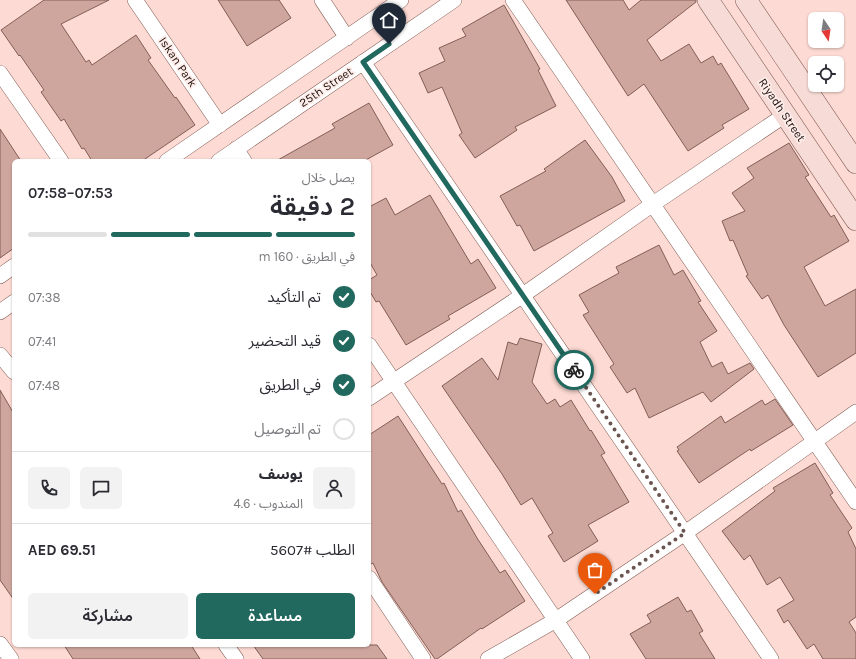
<!DOCTYPE html>
<html lang="ar">
<head>
<meta charset="utf-8">
<style>
	:root { --surface:#fff; --page:#f2f2f3; --text:#2b2b33; --muted:#7c7c81; --line:#e1e1e2; --accent:#21685e }
	body { margin:0; font-family:Karla,"Noto Sans Arabic",sans-serif; background:var(--page); color:var(--text); direction:rtl; height:100vh; display:flex; flex-direction:column; font-size:15px; white-space:nowrap }
	* { box-sizing:border-box; margin:0 }
	p { font-size:13px; color:var(--muted) }
	.icon { flex:none; width:22px; height:22px; fill:none; stroke:currentColor; stroke-width:2; stroke-linecap:round; stroke-linejoin:round }
	.map { position:relative; flex:1; overflow:hidden; direction:ltr }
	.panel { position:absolute; left:12px; top:159px; width:359px; height:488px; display:flex; flex-direction:column; background:var(--surface); border-radius:6px; box-shadow:0 1px 3px #0004; direction:rtl }
	.panel>* { flex:none }
	.needle { width:26px; rotate:167deg }
	.controls { position:absolute; left:808px; top:12px; display:grid; gap:8px }
	.controls a { display:grid; place-items:center; width:36px; height:36px; border-radius:6px; background:var(--surface); box-shadow:0 1px 3px #0004; font-size:20px }
	.pin { position:absolute; display:grid; place-items:center; width:34px; height:34px; color:#fff; margin:-41px -17px; border-radius:50% 50% 50% 0; rotate:-45deg; box-shadow:0 0 4px #0007 }
	.pin .icon { rotate:45deg }
	.courier { position:absolute; display:grid; place-items:center; width:40px; height:40px; margin:-20px; border:3px solid #21685e; border-radius:50%; background:#fff; color:#222; box-shadow:0 1px 5px #0007 }
	.headline em { font-style:normal; font-weight:600 }
	.headline div { display:flex; flex-direction:column-reverse }
	.headline { display:flex; align-items:center; justify-content:space-between; height:68px; padding:0 16px }
	h1 { font-size:26px; font-weight:600; line-height:30px }
	.bar { display:grid; grid-template-columns:repeat(4,1fr); gap:6px 4px; align-content:center; height:48px; padding:0 16px }
	.bar i { height:5px; border-radius:3px; background:var(--line) }
	.bar .selected { background:var(--accent) }
	.bar p { grid-column:span 4 }
	.line { display:flex; align-items:center; gap:10px; padding:0 16px; border-top:1px solid var(--line) }
	.line div { flex:1 }
	.round { display:grid; place-items:center; flex:none; width:42px; height:42px; border-radius:6px; background:var(--page) }
	ol { padding:0 16px; list-style:none }
	li { display:flex; align-items:center; gap:12px; height:44px }
	li p { margin-inline-start:auto }
	li .icon { padding:4px; border-radius:50%; background:var(--accent); color:#fff; stroke-width:4 }
	li:last-child { color:var(--muted) }
	li i { width:22px; height:22px; border:2px solid var(--line); border-radius:50% }
	.primary-button { display:flex; gap:8px; margin-top:auto; padding:8px 16px }
	.primary-button a { flex:1; height:46px; border-radius:6px; background:var(--accent); color:#fff; font-size:16px; font-weight:600; line-height:46px; text-align:center }
	.primary-button a+a { background:var(--page); color:var(--text) }
	.map>svg:first-child { display:block }
	.building { fill:#cfa69e; stroke:#825e56 }
	.lines { fill:none; stroke-linecap:round; stroke-linejoin:round }
	.street-casing { stroke:#825e56; stroke-width:16 }
	.secondary-casing { stroke:#825e56; stroke-width:22 }
	.street { stroke:#fff; stroke-width:15 }
	.secondary { stroke:#f7dbd6; stroke-width:21 }
	.done { stroke:#6a5551; stroke-width:4; stroke-dasharray:0 7.2 }
	.route { stroke:#21685e; stroke-width:5 }
	.labels { text-anchor:middle; dominant-baseline:central; stroke-width:3.5; stroke-linejoin:round; paint-order:stroke }
	.street-label { font-size:12px; fill:#1b0e0b; stroke:#fdece8 }
</style>
</head>
<body>
<div class="map">
<svg width="856" height="659" viewBox="0 0 856 659">
	<rect width="100%" height="100%" fill="#fddad3"/>
	<path class="building" d="M 44,0 L 109,0 L 61,24 L 86,62 L 89,60 L 92,65 L 136,35 L 151,58 L 148,60 L 175,98 L 176,97 L 195,125 L 142,161 L 92,161 L 84,148 L 82,149 L 64,119 L 61,121 L 41,92 L 44,90 L 20,55 L 19,56 L 1,30 Z
		M 218,0 L 279,0 L 291,18 L 247,46 Z
		M 566,0 L 623,0 L 629,10 L 641,0 L 696,0 L 696,2 L 647,40 L 661,61 L 689,44 L 701,63 L 713,56 L 718,65 L 721,63 L 749,109 L 722,125 L 724,128 L 688,151 L 644,84 L 628,96 Z
		M 504,5 L 540,69 L 538,70 L 556,106 L 515,127 L 517,130 L 475,158 L 459,135 L 462,133 L 442,87 L 428,93 L 419,73 L 445,61 L 439,48 L 466,36 L 462,29 Z
		M 369,103 L 393,145 L 364,161 L 276,161 L 335,128 L 332,124 Z
		M 0,129 L 21,161 L 14,161 L 14,248 L 0,258 Z
		M 585,140 L 612,177 L 625,201 L 534,251 L 520,225 L 517,226 L 500,196 L 546,171 L 544,169 Z
		M 789,143 L 809,175 L 805,177 L 831,217 L 834,215 L 849,241 L 804,267 L 825,306 L 856,289 L 856,353 L 818,377 L 784,325 L 768,295 L 762,299 L 746,276 L 748,275 L 733,240 L 730,241 L 722,221 L 745,211 L 732,193 L 754,178 L 747,168 Z
		M 430,195 L 471,264 L 478,259 L 496,288 L 448,316 L 450,319 L 406,345 L 379,301 L 376,302 L 369,290 L 369,280 L 377,275 L 369,261 L 369,207 L 386,198 L 395,215 Z
		M 659,245 L 674,275 L 683,270 L 701,301 L 698,302 L 717,331 L 700,342 L 712,367 L 722,362 L 728,374 L 750,363 L 754,369 L 711,402 L 703,392 L 649,418 L 635,388 L 627,393 L 610,367 L 614,364 L 583,315 L 589,312 L 579,295 L 619,273 L 616,267 Z
		M 520,338 L 542,344 L 532,382 L 547,404 L 555,399 L 560,407 L 571,400 L 590,431 L 591,430 L 605,453 L 601,455 L 629,502 L 588,525 L 598,541 L 564,562 L 548,536 L 553,533 L 532,498 L 521,505 L 502,474 L 442,386 L 482,358 L 498,380 L 508,342 L 517,345 Z
		M 0,390 L 14,414 L 14,600 L 0,580 Z
		M 775,399 L 793,425 L 751,451 L 750,449 L 699,483 L 677,451 L 679,450 L 677,447 L 721,416 L 725,423 L 762,400 L 765,405 Z
		M 398,416 L 442,484 L 444,483 L 458,512 L 461,510 L 477,538 L 500,573 L 505,570 L 525,601 L 482,629 L 481,628 L 437,659 L 435,659 L 382,582 L 373,563 L 369,565 L 369,435 Z
		M 815,463 L 833,493 L 830,495 L 852,528 L 848,532 L 856,549 L 856,617 L 849,622 L 856,633 L 856,659 L 823,659 L 814,644 L 807,649 L 788,620 L 784,623 L 777,610 L 794,600 L 780,577 L 767,585 L 750,555 L 744,560 L 722,531 L 775,491 L 773,488 Z
		M 678,597 L 687,612 L 691,610 L 703,631 L 699,633 L 715,659 L 646,659 L 630,634 L 651,622 L 647,615 Z
		M 64,645 L 191,645 L 200,659 L 73,659 Z
		M 253,645 L 377,645 L 387,659 L 263,659 Z"/>
	<g class="lines">
		<defs>
			<path id="street" d="M 135,0 L 220,125
				M 322,0 L 347,38
				M 513,0 L 856,502
				M 363,62 L 771,659
				M 0,73 L 61,161
				M 236,149 L 244,161
				M 167,161 L 401,0
				M 219,161 L 454,0
				M 0,276 L 14,266
				M 0,312 L 14,302
				M 369,345 L 582,659
				M 0,355 L 14,372
				M 369,398 L 523,295 L 653,204 L 785,115
				M 369,578 L 423,659
				M 0,644 L 11,659
				M 226,645 L 236,659
				M 488,659 L 556,620 L 685,533 L 856,412"/>
			<path id="secondary" d="M 708,0 L 856,220
				M 746,0 L 856,163"/>
		</defs>
		<use href="#street" class="street-casing"/>
		<use href="#secondary" class="secondary-casing"/>
		<use href="#street" class="street"/>
		<use href="#secondary" class="secondary"/>
	</g>
	<g class="lines">
		<path class="done" d="M 574,370 L 685,533 L 595,594"/>
		<path class="route" d="M 389,44 L 363,62 L 574,370"/>
	</g>
	<g class="labels">
		<g class="street-label">
			<text transform="translate(178 62) rotate(56)">Iskan Park</text>
			<text transform="translate(326 87) rotate(-34)">25th Street</text>
			<text transform="translate(782 110) rotate(56)">Riyadh Street</text>
		</g>
	</g>
</svg>
<div class="controls">
<a><svg class="needle" viewBox="-14 -14 28 28"><path d="M0-13l5 13h-10z" fill="#e53935"/><path d="M0 13l5-13h-10z" fill="#7c7c81"/></svg></a>
<a><svg class="icon" aria-label="locate" viewBox="0 0 24 24"><circle cx="12" cy="12" r="6"/><path d="M12 2v4M12 18v4M2 12h4M18 12h4"/></svg></a>
</div>
<div class="pin" style="left:595px;top:594px;background:#ea580c"><svg class="icon" aria-label="bag" viewBox="0 0 24 24"><path d="M5 8h14l-1 12H6zM9 8a3 3 0 0 1 6 0"/></svg></div>
<div class="pin" style="left:389px;top:44px;background:#1f2937"><svg class="icon" aria-label="home" viewBox="0 0 24 24"><path d="M3 11l9-7 9 7M6 9v11h12V9"/></svg></div>
<div class="courier" style="left:574px;top:370px"><svg class="icon" aria-label="bike" viewBox="0 0 24 24"><circle cx="6" cy="16" r="4"/><circle cx="18" cy="16" r="4"/><path d="M6 16l4-8h5l3 8M10 8l3 8H6M13 5h3"/></svg></div>
<section class="panel">
<div class="headline"><div><h1>2 دقيقة</h1><p>يصل خلال</p></div><em>07:53–07:58</em></div>
<div class="bar"><i class="selected"></i><i class="selected"></i><i class="selected"></i><i></i><p>في الطريق · 160 m</p></div>
<ol>
<li><svg class="icon" aria-label="check" viewBox="0 0 24 24"><path d="M5 12l5 5 9-10"/></svg>تم التأكيد<p>07:38</p></li>
<li><svg class="icon" aria-label="check" viewBox="0 0 24 24"><path d="M5 12l5 5 9-10"/></svg>قيد التحضير<p>07:41</p></li>
<li><svg class="icon" aria-label="check" viewBox="0 0 24 24"><path d="M5 12l5 5 9-10"/></svg>في الطريق<p>07:48</p></li>
<li><i></i>تم التوصيل</li>
</ol>
<div class="line" style="height:72px"><a class="round"><svg class="icon" aria-label="person" viewBox="0 0 24 24"><circle cx="12" cy="8" r="4"/><path d="M4 21q1-7 8-7t8 7"/></svg></a><div><b>يوسف</b><p>المندوب · 4.6</p></div><a class="round"><svg class="icon" aria-label="chat" viewBox="0 0 24 24"><path d="M4 5h16v11H9l-5 4z"/></svg></a><a class="round"><svg class="icon" aria-label="phone" viewBox="0 0 24 24"><path d="M5 4h4l2 5-3 2q2 4 5 5l2-3 5 2v4C11 20 4 13 5 4z"/></svg></a></div>
<div class="line" style="height:52px"><div>الطلب #5607</div><b>AED 69.51</b></div>
<div class="primary-button"><a>مساعدة</a><a>مشاركة</a></div>
</section>
</div>
</body>
</html>
